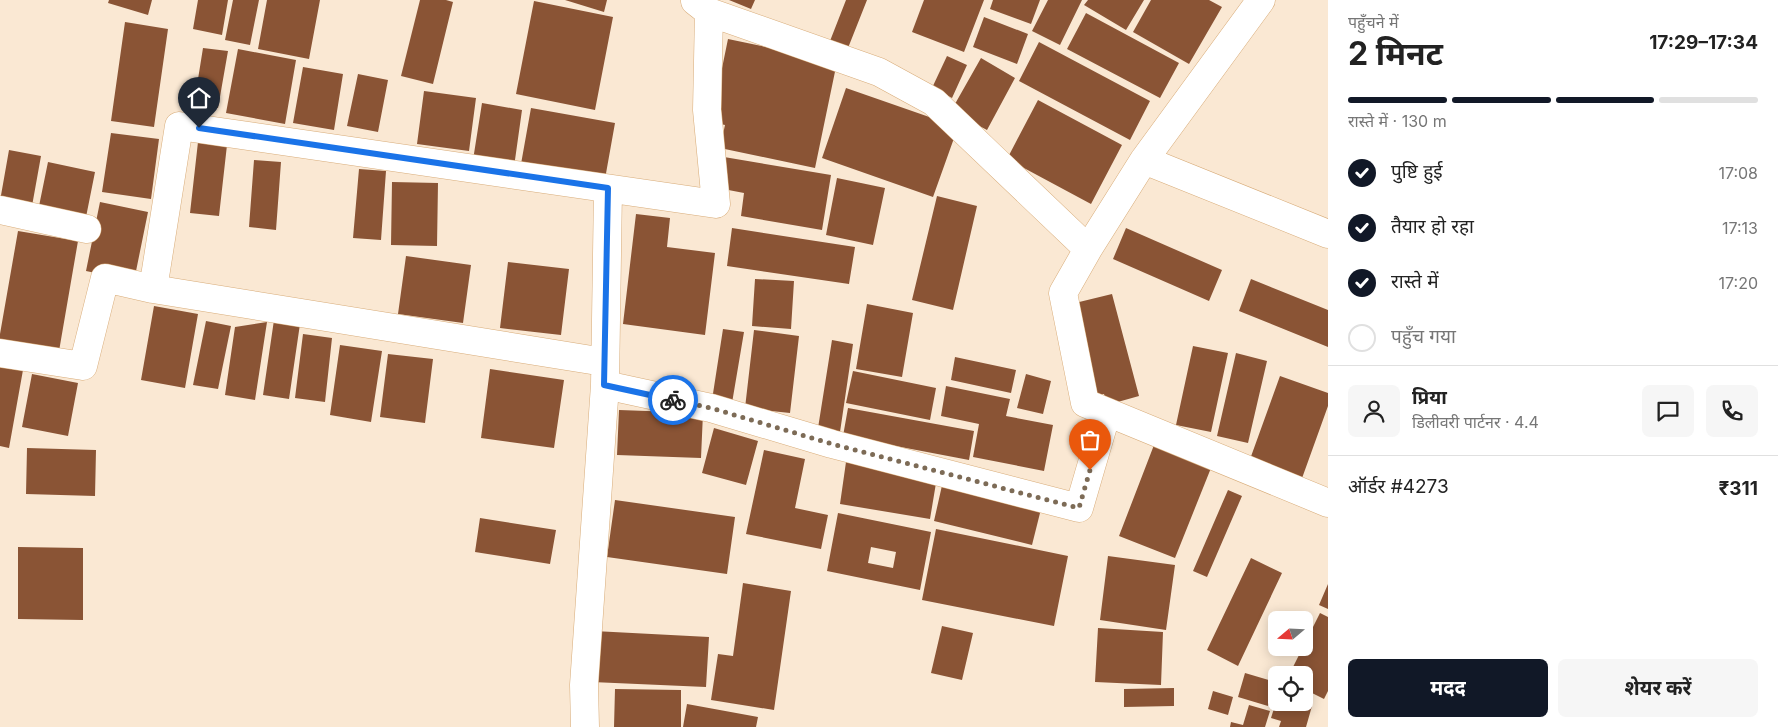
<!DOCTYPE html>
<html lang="hi">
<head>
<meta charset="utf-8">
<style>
	:root { --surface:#fff; --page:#f6f6f6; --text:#222; --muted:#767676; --line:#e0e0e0; --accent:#111827 }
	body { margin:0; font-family:Inter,"Noto Sans Devanagari",sans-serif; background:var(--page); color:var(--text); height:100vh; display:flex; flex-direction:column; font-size:19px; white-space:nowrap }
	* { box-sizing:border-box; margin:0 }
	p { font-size:16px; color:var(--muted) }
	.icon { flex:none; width:28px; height:28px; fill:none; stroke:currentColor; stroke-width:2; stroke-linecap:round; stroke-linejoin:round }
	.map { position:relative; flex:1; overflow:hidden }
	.side { display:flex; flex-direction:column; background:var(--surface); width:450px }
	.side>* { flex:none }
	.needle { width:32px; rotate:251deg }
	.fabs { position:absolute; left:1268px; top:611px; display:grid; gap:10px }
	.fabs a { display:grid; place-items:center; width:45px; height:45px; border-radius:8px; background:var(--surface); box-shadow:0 2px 12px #0003; font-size:25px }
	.pin { position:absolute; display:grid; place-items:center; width:42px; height:42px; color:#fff; margin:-51px -21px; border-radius:50% 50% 50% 0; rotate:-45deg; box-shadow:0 0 5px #0007 }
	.pin .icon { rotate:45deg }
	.courier { position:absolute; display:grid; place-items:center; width:50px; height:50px; margin:-25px; border:4px solid #1a73e8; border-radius:50%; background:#fff; color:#222; box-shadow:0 1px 6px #0007 }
	.overview em { font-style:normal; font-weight:700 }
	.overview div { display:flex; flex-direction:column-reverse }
	.overview { display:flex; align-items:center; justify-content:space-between; height:85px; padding:0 20px }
	h1 { font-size:32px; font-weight:700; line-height:38px }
	.bar { display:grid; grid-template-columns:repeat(4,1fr); gap:8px 5px; align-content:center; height:60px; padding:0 20px }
	.bar i { height:6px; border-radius:4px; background:var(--line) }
	.bar .selected { background:var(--accent) }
	.bar p { grid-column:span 4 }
	.line { display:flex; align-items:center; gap:12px; padding:0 20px; border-top:1px solid var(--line) }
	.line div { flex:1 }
	.round { display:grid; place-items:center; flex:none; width:52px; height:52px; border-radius:8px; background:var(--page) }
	ol { padding:0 20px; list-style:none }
	li { display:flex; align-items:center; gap:15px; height:55px }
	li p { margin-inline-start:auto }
	li .icon { padding:5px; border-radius:50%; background:var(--accent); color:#fff; stroke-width:4 }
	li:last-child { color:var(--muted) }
	li i { width:28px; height:28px; border:2px solid var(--line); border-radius:50% }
	.button { display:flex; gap:10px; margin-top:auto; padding:10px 20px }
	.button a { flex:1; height:58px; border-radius:8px; background:var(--accent); color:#fff; font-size:20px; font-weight:700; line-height:58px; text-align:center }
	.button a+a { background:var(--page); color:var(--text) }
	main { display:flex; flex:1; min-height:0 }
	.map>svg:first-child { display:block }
	.building { fill:#8a5435; fill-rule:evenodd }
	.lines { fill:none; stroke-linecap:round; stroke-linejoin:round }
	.minor-casing { stroke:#d8ac79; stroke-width:29 }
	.minor { stroke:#fff; stroke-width:28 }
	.done { stroke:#7d6b56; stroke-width:5; stroke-dasharray:0 9 }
	.route { stroke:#1a73e8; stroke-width:6 }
</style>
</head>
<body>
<main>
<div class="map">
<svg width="1328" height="727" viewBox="0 0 1328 727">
	<rect width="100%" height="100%" fill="#fae8d3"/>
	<path class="building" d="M 109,0 L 152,0 L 148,15 L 108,3 Z
		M 198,0 L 228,0 L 222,35 L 193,29 Z
		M 233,0 L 259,0 L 250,45 L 225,40 Z
		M 267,0 L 320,0 L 309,59 L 258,49 Z
		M 420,0 L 446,0 L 453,2 L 433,84 L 401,76 Z
		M 565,0 L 607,0 L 604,12 Z
		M 729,0 L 755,0 L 751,9 Z
		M 846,0 L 867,0 L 848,48 L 830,41 Z
		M 924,0 L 984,0 L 964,52 L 912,32 Z
		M 993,0 L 1040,0 L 1031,24 L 990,9 Z
		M 1048,0 L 1082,0 L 1060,45 L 1032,31 Z
		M 1088,0 L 1144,0 L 1126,30 L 1084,5 Z
		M 1151,0 L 1209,0 L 1222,7 L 1189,64 L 1133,32 Z
		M 534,1 L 613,17 L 595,110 L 516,94 Z
		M 1086,13 L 1179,63 L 1160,98 L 1067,49 Z
		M 984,17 L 1028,34 L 1017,64 L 973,47 Z
		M 125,22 L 168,29 L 154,127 L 111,121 Z
		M 728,39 L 837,62 L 815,168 L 720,148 L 725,125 L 711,122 Z
		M 1039,42 L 1150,101 L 1130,140 L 1019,81 Z
		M 203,48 L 228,51 L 218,108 L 194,104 Z
		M 238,49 L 296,60 L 285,124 L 226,113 Z
		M 947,56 L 967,65 L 952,98 L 932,88 Z
		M 981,58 L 1015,78 L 987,130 L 951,111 Z
		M 303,67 L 343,74 L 334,130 L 293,123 Z
		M 358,74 L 388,80 L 378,132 L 347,126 Z
		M 846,88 L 958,127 L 933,197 L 822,158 Z
		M 424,91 L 476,98 L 469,151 L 417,144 Z
		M 1038,100 L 1122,145 L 1091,204 L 1007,159 Z
		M 482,103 L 522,110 L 514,167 L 473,160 Z
		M 531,108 L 615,123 L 605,179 L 521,164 Z
		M 111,133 L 159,139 L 151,199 L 102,192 Z
		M 198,142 L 227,145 L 219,216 L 190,213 Z
		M 9,150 L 41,156 L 32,206 L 0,201 Z
		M 724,157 L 831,175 L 822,230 L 741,216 L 744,193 L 718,188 Z
		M 254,160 L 281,162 L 276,230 L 249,227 Z
		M 48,162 L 95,172 L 85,222 L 38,211 Z
		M 359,169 L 386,171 L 381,240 L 353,238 Z
		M 837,178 L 885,188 L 873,245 L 826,235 Z
		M 392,182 L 438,183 L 437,246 L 391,245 Z
		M 937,196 L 977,206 L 953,310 L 912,300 Z
		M 100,202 L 148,212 L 134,281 L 86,271 Z
		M 636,214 L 670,218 L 667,247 L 715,253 L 705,335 L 623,324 Z
		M 732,228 L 855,247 L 849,284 L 727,266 Z
		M 1126,228 L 1222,270 L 1209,301 L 1113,259 Z
		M 18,231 L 78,241 L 58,357 L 0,347 L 0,334 Z
		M 406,256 L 471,265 L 463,323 L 398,314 Z
		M 508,262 L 569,269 L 561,335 L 500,328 Z
		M 755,279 L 794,281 L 791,329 L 752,326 Z
		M 1251,279 L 1328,310 L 1328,347 L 1239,311 Z
		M 1112,294 L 1139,396 L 1107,405 L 1104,394 L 1090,397 L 1071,304 Z
		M 867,304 L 913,313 L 902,377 L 856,369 Z
		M 154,306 L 198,314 L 185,388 L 141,380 Z
		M 274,320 L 300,324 L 289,399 L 263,395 Z
		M 206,321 L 231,326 L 218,389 L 193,385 Z
		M 267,322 L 255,400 L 225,395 L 235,327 Z
		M 723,329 L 744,332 L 732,403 L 712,400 Z
		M 754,330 L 799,336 L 790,413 L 745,408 Z
		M 303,334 L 332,338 L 325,402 L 295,398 Z
		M 832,340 L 853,344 L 840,432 L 818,428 Z
		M 340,345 L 382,351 L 371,422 L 330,415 Z
		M 1193,346 L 1228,353 L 1211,432 L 1176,425 Z
		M 1236,353 L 1267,361 L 1248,443 L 1217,436 Z
		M 388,354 L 433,359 L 425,423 L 380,417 Z
		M 955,357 L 1016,370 L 1011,393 L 951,380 Z
		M 0,365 L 23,370 L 9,448 L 0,446 Z
		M 490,369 L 564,380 L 554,448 L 481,438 Z
		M 853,371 L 936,388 L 930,420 L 846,403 Z
		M 32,374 L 78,383 L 68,436 L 22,427 Z
		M 1026,374 L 1051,381 L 1043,414 L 1017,408 Z
		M 1280,376 L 1328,393 L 1328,406 L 1301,481 L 1249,462 Z
		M 946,386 L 1010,399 L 1006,416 L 1053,425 L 1044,471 L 973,457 L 979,424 L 941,416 Z
		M 848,408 L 974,431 L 969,460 L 843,436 Z
		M 619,410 L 703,413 L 701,458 L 617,455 Z
		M 714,428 L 758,441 L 746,485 L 702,473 Z
		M 1154,445 L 1211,468 L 1175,558 L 1119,536 Z
		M 27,448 L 96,450 L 95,496 L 26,494 Z
		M 764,450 L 805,459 L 795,508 L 828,515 L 821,549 L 746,534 Z
		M 846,462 L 937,477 L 930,519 L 840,504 Z
		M 943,481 L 1042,505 L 1032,545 L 934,521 Z
		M 1228,490 L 1242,496 L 1207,577 L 1193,571 Z
		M 615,500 L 735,517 L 727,574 L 607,557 Z
		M 838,513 L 931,532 L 920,590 L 827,571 ZM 871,547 L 896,552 L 893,568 L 868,563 Z
		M 480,518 L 556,530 L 550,564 L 475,552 Z
		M 936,529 L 1068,556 L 1054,626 L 922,600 Z
		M 18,547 L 83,548 L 83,620 L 18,619 Z
		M 1108,556 L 1175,565 L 1166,630 L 1100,620 Z
		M 1251,558 L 1282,573 L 1238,666 L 1207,650 Z
		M 743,583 L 791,591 L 774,710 L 711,700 L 718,654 L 733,656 Z
		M 1328,584 L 1328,609 L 1319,605 Z
		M 1320,613 L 1328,617 L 1328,691 L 1324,699 L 1304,689 L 1304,675 L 1289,675 Z
		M 942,626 L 973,633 L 962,680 L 931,673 Z
		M 1098,628 L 1163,632 L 1161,685 L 1095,682 Z
		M 594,631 L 709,637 L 706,687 L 592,682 Z
		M 1245,673 L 1275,682 L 1268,706 L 1238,697 Z
		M 1174,688 L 1174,706 L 1124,707 L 1124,689 Z
		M 615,689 L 681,690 L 681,727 L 614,727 Z
		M 1213,691 L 1233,697 L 1228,715 L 1208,709 Z
		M 1276,702 L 1300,702 L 1312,706 L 1306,727 L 1279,727 L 1281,721 L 1271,718 Z
		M 687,704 L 758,717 L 756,727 L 683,727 Z
		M 1249,705 L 1270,711 L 1265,727 L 1230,727 L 1231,722 L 1243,725 Z"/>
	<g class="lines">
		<defs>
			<path id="minor" d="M 1261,0 L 1144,160 L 1088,249 L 1063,293 L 1085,403 L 1328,503
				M 695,1 L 709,12 L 879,72 L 934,102 L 1088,249
				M 1144,160 L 1328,234
				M 0,210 L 87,229
				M 153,289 L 179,126 L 716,204 L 707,110 L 709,12
				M 0,353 L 83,366 L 105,278 L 153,289 L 604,362
				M 605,385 L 711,408 L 832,444 L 1079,508 L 1107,412
				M 585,727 L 584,685 L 605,385 L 608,189"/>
		</defs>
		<use href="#minor" class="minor-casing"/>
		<use href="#minor" class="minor"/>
	</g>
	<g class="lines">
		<path class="done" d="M 673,400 L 711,408 L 832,444 L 1079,508 L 1090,470"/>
		<path class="route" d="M 199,128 L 608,188 L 604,385 L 673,400"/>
	</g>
</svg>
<div class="fabs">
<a><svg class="needle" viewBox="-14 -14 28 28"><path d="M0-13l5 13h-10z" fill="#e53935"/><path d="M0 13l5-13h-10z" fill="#767676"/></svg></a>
<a><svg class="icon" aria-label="locate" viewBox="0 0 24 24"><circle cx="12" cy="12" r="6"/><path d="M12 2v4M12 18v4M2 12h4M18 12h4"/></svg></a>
</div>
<div class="pin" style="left:1090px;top:470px;background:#ea580c"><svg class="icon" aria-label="bag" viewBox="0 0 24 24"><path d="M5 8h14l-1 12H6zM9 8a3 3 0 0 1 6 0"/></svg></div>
<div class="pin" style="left:199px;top:128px;background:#1f2937"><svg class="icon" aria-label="home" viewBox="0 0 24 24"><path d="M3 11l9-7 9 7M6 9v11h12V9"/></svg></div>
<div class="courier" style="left:673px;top:400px"><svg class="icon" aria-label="bike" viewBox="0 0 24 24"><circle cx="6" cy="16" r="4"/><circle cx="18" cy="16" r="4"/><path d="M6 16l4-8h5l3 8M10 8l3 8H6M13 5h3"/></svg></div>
</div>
<section class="side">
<div class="overview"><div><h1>2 मिनट</h1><p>पहुँचने में</p></div><em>17:29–17:34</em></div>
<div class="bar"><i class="selected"></i><i class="selected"></i><i class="selected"></i><i></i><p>रास्ते में · 130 m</p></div>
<ol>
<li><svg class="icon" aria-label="check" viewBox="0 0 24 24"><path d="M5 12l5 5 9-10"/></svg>पुष्टि हुई<p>17:08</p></li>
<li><svg class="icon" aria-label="check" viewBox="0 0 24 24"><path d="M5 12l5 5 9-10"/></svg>तैयार हो रहा<p>17:13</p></li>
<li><svg class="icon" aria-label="check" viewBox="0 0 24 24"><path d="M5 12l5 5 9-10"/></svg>रास्ते में<p>17:20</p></li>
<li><i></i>पहुँच गया</li>
</ol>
<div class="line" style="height:90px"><a class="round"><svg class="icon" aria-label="person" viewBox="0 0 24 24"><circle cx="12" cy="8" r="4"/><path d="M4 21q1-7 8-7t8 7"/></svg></a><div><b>प्रिया</b><p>डिलीवरी पार्टनर · 4.4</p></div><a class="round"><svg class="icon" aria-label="chat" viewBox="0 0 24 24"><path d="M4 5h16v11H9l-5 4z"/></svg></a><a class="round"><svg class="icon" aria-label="phone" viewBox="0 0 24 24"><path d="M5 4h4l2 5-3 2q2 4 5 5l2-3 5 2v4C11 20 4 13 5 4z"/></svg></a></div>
<div class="line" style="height:65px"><div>ऑर्डर #4273</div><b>₹311</b></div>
<div class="button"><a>मदद</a><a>शेयर करें</a></div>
</section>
</main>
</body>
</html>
